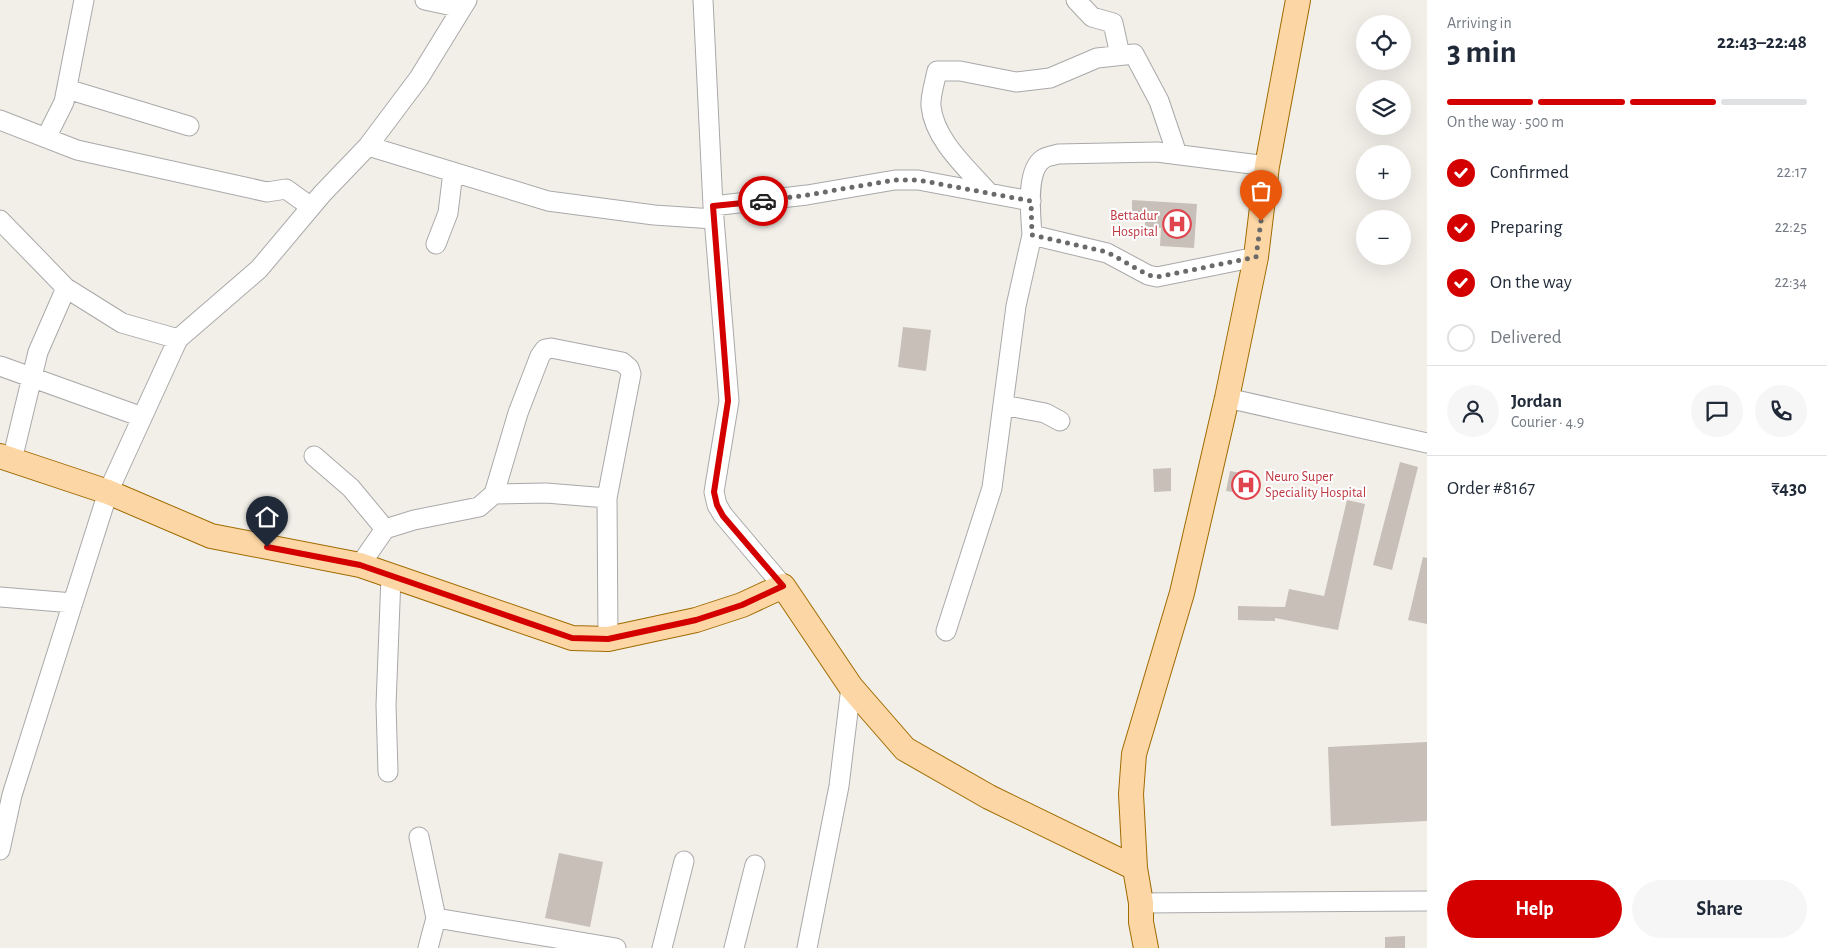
<!DOCTYPE html>
<html lang="en">
<head>
<meta charset="utf-8">
<style>
	:root { --surface:#fff; --page:#f6f6f7; --text:#1f2937; --muted:#747a83; --line:#e0e1e3; --accent:#d40000 }
	body { margin:0; font-family:"Alegreya Sans",sans-serif; background:var(--page); color:var(--text); height:100vh; display:flex; flex-direction:column; font-size:19px; white-space:nowrap }
	* { box-sizing:border-box; margin:0 }
	p { font-size:16px; color:var(--muted) }
	.icon { flex:none; width:28px; height:28px; fill:none; stroke:currentColor; stroke-width:2; stroke-linecap:round; stroke-linejoin:round }
	.map { position:relative; flex:1; overflow:hidden }
	.side { display:flex; flex-direction:column; background:var(--surface); width:400px }
	.side>* { flex:none }
	.controls { position:absolute; left:1356px; top:15px; display:grid; gap:10px }
	.controls a { display:grid; place-items:center; width:55px; height:55px; border-radius:50%; background:var(--surface); box-shadow:0 5px 20px #0002; font-size:25px }
	.pin { position:absolute; display:grid; place-items:center; width:42px; height:42px; color:#fff; margin:-51px -21px; border-radius:50% 50% 50% 0; rotate:-45deg; box-shadow:0 0 5px #0007 }
	.pin .icon { rotate:45deg }
	.courier { position:absolute; display:grid; place-items:center; width:50px; height:50px; margin:-25px; border:4px solid #d40000; border-radius:50%; background:#fff; color:#222; box-shadow:0 1px 6px #0007 }
	.overview em { font-style:normal; font-weight:600 }
	.overview div { display:flex; flex-direction:column-reverse }
	.overview { display:flex; align-items:center; justify-content:space-between; height:85px; padding:0 20px }
	h1 { font-size:32px; font-weight:600; line-height:38px }
	.bar { display:grid; grid-template-columns:repeat(4,1fr); gap:8px 5px; align-content:center; height:60px; padding:0 20px }
	.bar i { height:6px; border-radius:4px; background:var(--line) }
	.bar .selected { background:var(--accent) }
	.bar p { grid-column:span 4 }
	.line { display:flex; align-items:center; gap:12px; padding:0 20px; border-top:1px solid var(--line) }
	.line div { flex:1 }
	.round { display:grid; place-items:center; flex:none; width:52px; height:52px; border-radius:26px; background:var(--page) }
	ol { padding:0 20px; list-style:none }
	li { display:flex; align-items:center; gap:15px; height:55px }
	li p { margin-inline-start:auto }
	li .icon { padding:5px; border-radius:50%; background:var(--accent); color:#fff; stroke-width:4 }
	li:last-child { color:var(--muted) }
	li i { width:28px; height:28px; border:2px solid var(--line); border-radius:50% }
	.button { display:flex; gap:10px; margin-top:auto; padding:10px 20px }
	.button a { flex:1; height:58px; border-radius:30px; background:var(--accent); color:#fff; font-size:20px; font-weight:600; line-height:58px; text-align:center }
	.button a+a { background:var(--page); color:var(--text) }
	main { display:flex; flex:1; min-height:0 }
	.map>svg:first-child { display:block }
	.building { fill:#c7bfb8 }
	.lines { fill:none; stroke-linecap:round; stroke-linejoin:round }
	.minor-casing { stroke:#a9a9a9; stroke-width:21 }
	.major-casing { stroke:#a06b00; stroke-width:26 }
	.minor { stroke:#fff; stroke-width:19 }
	.major { stroke:#fcd6a4; stroke-width:24 }
	.done { stroke:#6b6a68; stroke-width:5; stroke-dasharray:0 9 }
	.route { stroke:#d40000; stroke-width:6 }
	.labels { text-anchor:middle; dominant-baseline:central; stroke-width:4; stroke-linejoin:round; paint-order:stroke }
	.health-label { font-size:14px; fill:#be3a42; stroke:#fff; text-anchor:end }
</style>
</head>
<body>
<main>
<div class="map">
<svg width="1427" height="948" viewBox="0 0 1427 948">
	<rect width="100%" height="100%" fill="#f2efe9"/>
	<path class="building" d="M 1132,200 L 1197,204 L 1194,248 L 1160,246 L 1161,228 L 1145,227 L 1145,215 L 1132,214 Z
		M 903,327 L 931,330 L 926,371 L 898,367 Z
		M 1400,462 L 1418,467 L 1392,570 L 1373,565 Z
		M 1171,468 L 1171,491 L 1154,492 L 1153,469 Z
		M 1230,471 L 1257,476 L 1254,495 L 1226,491 Z
		M 1347,500 L 1365,504 L 1338,630 L 1275,618 L 1275,621 L 1238,620 L 1238,606 L 1285,607 L 1289,589 L 1324,596 Z
		M 1423,557 L 1427,558 L 1427,624 L 1408,620 Z
		M 1427,742 L 1427,821 L 1331,826 L 1328,747 Z
		M 559,853 L 603,862 L 590,927 L 545,918 Z
		M 1405,936 L 1405,948 L 1385,948 L 1385,937 Z"/>
	<g class="lines">
		<defs>
			<path id="minor" d="M 425,0 L 462,8
				M 703,0 L 713,206 L 729,401 L 714,492 L 717,505 L 723,515 L 783,586
				M 1076,0 L 1092,17 L 1113,23 L 1120,55
				M 67,91 L 67,89 L 189,126
				M 0,120 L 77,150 L 267,192 L 286,189 L 311,207
				M 46,138 L 64,102 L 84,0
				M 368,146 L 548,201 L 654,215 L 714,219
				M 989,193 C 968,169 934,140 931,106 C 930,96 935,82 937,71 L 960,71 L 1016,82 L 1050,78 L 1097,58 L 1134,54 L 1159,101 L 1177,154
				M 713,206 L 807,195 L 895,180 L 918,180 L 1031,201
				M 0,220 L 66,288 L 122,323 L 178,339 L 259,269 L 322,194 L 368,146 L 419,78 L 467,0
				M 1032,235 C 1031,216 1025,171 1043,159 C 1046,156 1053,156 1058,154 L 1157,152 L 1267,166
				M 436,244 L 448,213 L 453,172
				M 0,366 L 142,417
				M 1227,398 L 1427,443
				M 1003,405 L 1045,413 L 1060,421
				M 314,456 L 351,488 L 385,529
				M 12,460 L 38,352 L 66,288
				M 494,494 L 518,413 L 540,356 L 545,349 L 551,348 L 622,362 L 629,368 L 631,374 L 607,498
				M 360,565 L 385,529 L 414,520 L 479,507 L 494,494 L 546,493 L 607,498 L 608,639
				M 0,597 L 73,603
				M 946,631 L 992,488 L 1016,306 L 1032,235 L 1107,253 L 1148,275 L 1157,277 L 1256,257
				M 388,772 L 386,705 L 391,577
				M 419,837 L 436,918 L 428,948
				M 0,850 L 12,795 L 108,492 L 178,339
				M 1141,903 L 1427,901
				M 436,918 L 616,948
				M 662,948 L 684,861
				M 734,948 L 755,865
				M 807,948 L 839,786 L 851,687"/>
			<path id="major" d="M 0,456 L 108,492 L 211,536 L 360,565 L 572,638 L 608,639 L 696,620 L 742,605 L 783,586 L 851,687 L 905,749 L 989,797 L 1135,868
				M 1146,948 L 1141,922 L 1141,903 L 1135,868 L 1131,794 L 1134,754 L 1182,593 L 1227,398 L 1256,257 L 1267,166 L 1298,0"/>
		</defs>
		<use href="#minor" class="minor-casing"/>
		<use href="#major" class="major-casing"/>
		<use href="#minor" class="minor"/>
		<use href="#major" class="major"/>
	</g>
	<g class="lines">
		<path class="done" d="M 763,201 L 807,195 L 895,180 L 918,180 L 1031,201 L 1032,235 L 1107,252 L 1148,275 L 1157,277 L 1256,257 L 1261,221"/>
		<path class="route" d="M 267,547 L 360,565 L 572,638 L 608,639 L 696,620 L 742,605 L 783,586 L 723,516 L 717,505 L 714,492 L 728,401 L 713,206 L 763,201"/>
	</g>
	<defs>
		<symbol id="hospital-ring" viewBox="-11 -11 22 22"><circle r="9.5" fill="#fff" stroke="#e0444e" stroke-width="1.5"/><path d="M-5-5h3v3.5h4V-5h3V5h-3V1.5h-4V5h-3Z" fill="#e0444e"/></symbol>
	</defs>
	<g fill-rule="evenodd">
		<use href="#hospital-ring" x="1161" y="208" width="32" height="32"/>
		<use href="#hospital-ring" x="1230" y="469" width="32" height="32"/>
	</g>
	<g class="labels">
		<g class="health-label">
			<text x="1158" y="216">Bettadur<tspan x="1158" dy="16">Hospital</tspan></text>
			<text x="1265" y="477" text-anchor="start">Neuro Super<tspan x="1265" dy="16">Speciality Hospital</tspan></text>
		</g>
	</g>
</svg>
<div class="controls">
<a><svg class="icon" aria-label="locate" viewBox="0 0 24 24"><circle cx="12" cy="12" r="6"/><path d="M12 2v4M12 18v4M2 12h4M18 12h4"/></svg></a>
<a><svg class="icon" aria-label="layers" viewBox="0 0 24 24"><path d="M12 4l9 5-9 5-9-5zM3 14l9 5 9-5"/></svg></a>
<a>+</a>
<a>−</a>
</div>
<div class="pin" style="left:1261px;top:221px;background:#ea580c"><svg class="icon" aria-label="bag" viewBox="0 0 24 24"><path d="M5 8h14l-1 12H6zM9 8a3 3 0 0 1 6 0"/></svg></div>
<div class="pin" style="left:267px;top:547px;background:#1f2937"><svg class="icon" aria-label="home" viewBox="0 0 24 24"><path d="M3 11l9-7 9 7M6 9v11h12V9"/></svg></div>
<div class="courier" style="left:763px;top:201px"><svg class="icon" aria-label="car" viewBox="0 0 24 24"><path d="M5 17H2v-5l4-1 3-4h7l3 4 3 1v5h-3M9 17h6M6 11h13"/><circle cx="7" cy="17" r="2"/><circle cx="17" cy="17" r="2"/></svg></div>
</div>
<section class="side">
<div class="overview"><div><h1>3 min</h1><p>Arriving in</p></div><em>22:43–22:48</em></div>
<div class="bar"><i class="selected"></i><i class="selected"></i><i class="selected"></i><i></i><p>On the way · 500 m</p></div>
<ol>
<li><svg class="icon" aria-label="check" viewBox="0 0 24 24"><path d="M5 12l5 5 9-10"/></svg>Confirmed<p>22:17</p></li>
<li><svg class="icon" aria-label="check" viewBox="0 0 24 24"><path d="M5 12l5 5 9-10"/></svg>Preparing<p>22:25</p></li>
<li><svg class="icon" aria-label="check" viewBox="0 0 24 24"><path d="M5 12l5 5 9-10"/></svg>On the way<p>22:34</p></li>
<li><i></i>Delivered</li>
</ol>
<div class="line" style="height:90px"><a class="round"><svg class="icon" aria-label="person" viewBox="0 0 24 24"><circle cx="12" cy="8" r="4"/><path d="M4 21q1-7 8-7t8 7"/></svg></a><div><b>Jordan</b><p>Courier · 4.9</p></div><a class="round"><svg class="icon" aria-label="chat" viewBox="0 0 24 24"><path d="M4 5h16v11H9l-5 4z"/></svg></a><a class="round"><svg class="icon" aria-label="phone" viewBox="0 0 24 24"><path d="M5 4h4l2 5-3 2q2 4 5 5l2-3 5 2v4C11 20 4 13 5 4z"/></svg></a></div>
<div class="line" style="height:65px"><div>Order #8167</div><b>₹430</b></div>
<div class="button"><a>Help</a><a>Share</a></div>
</section>
</main>
</body>
</html>
